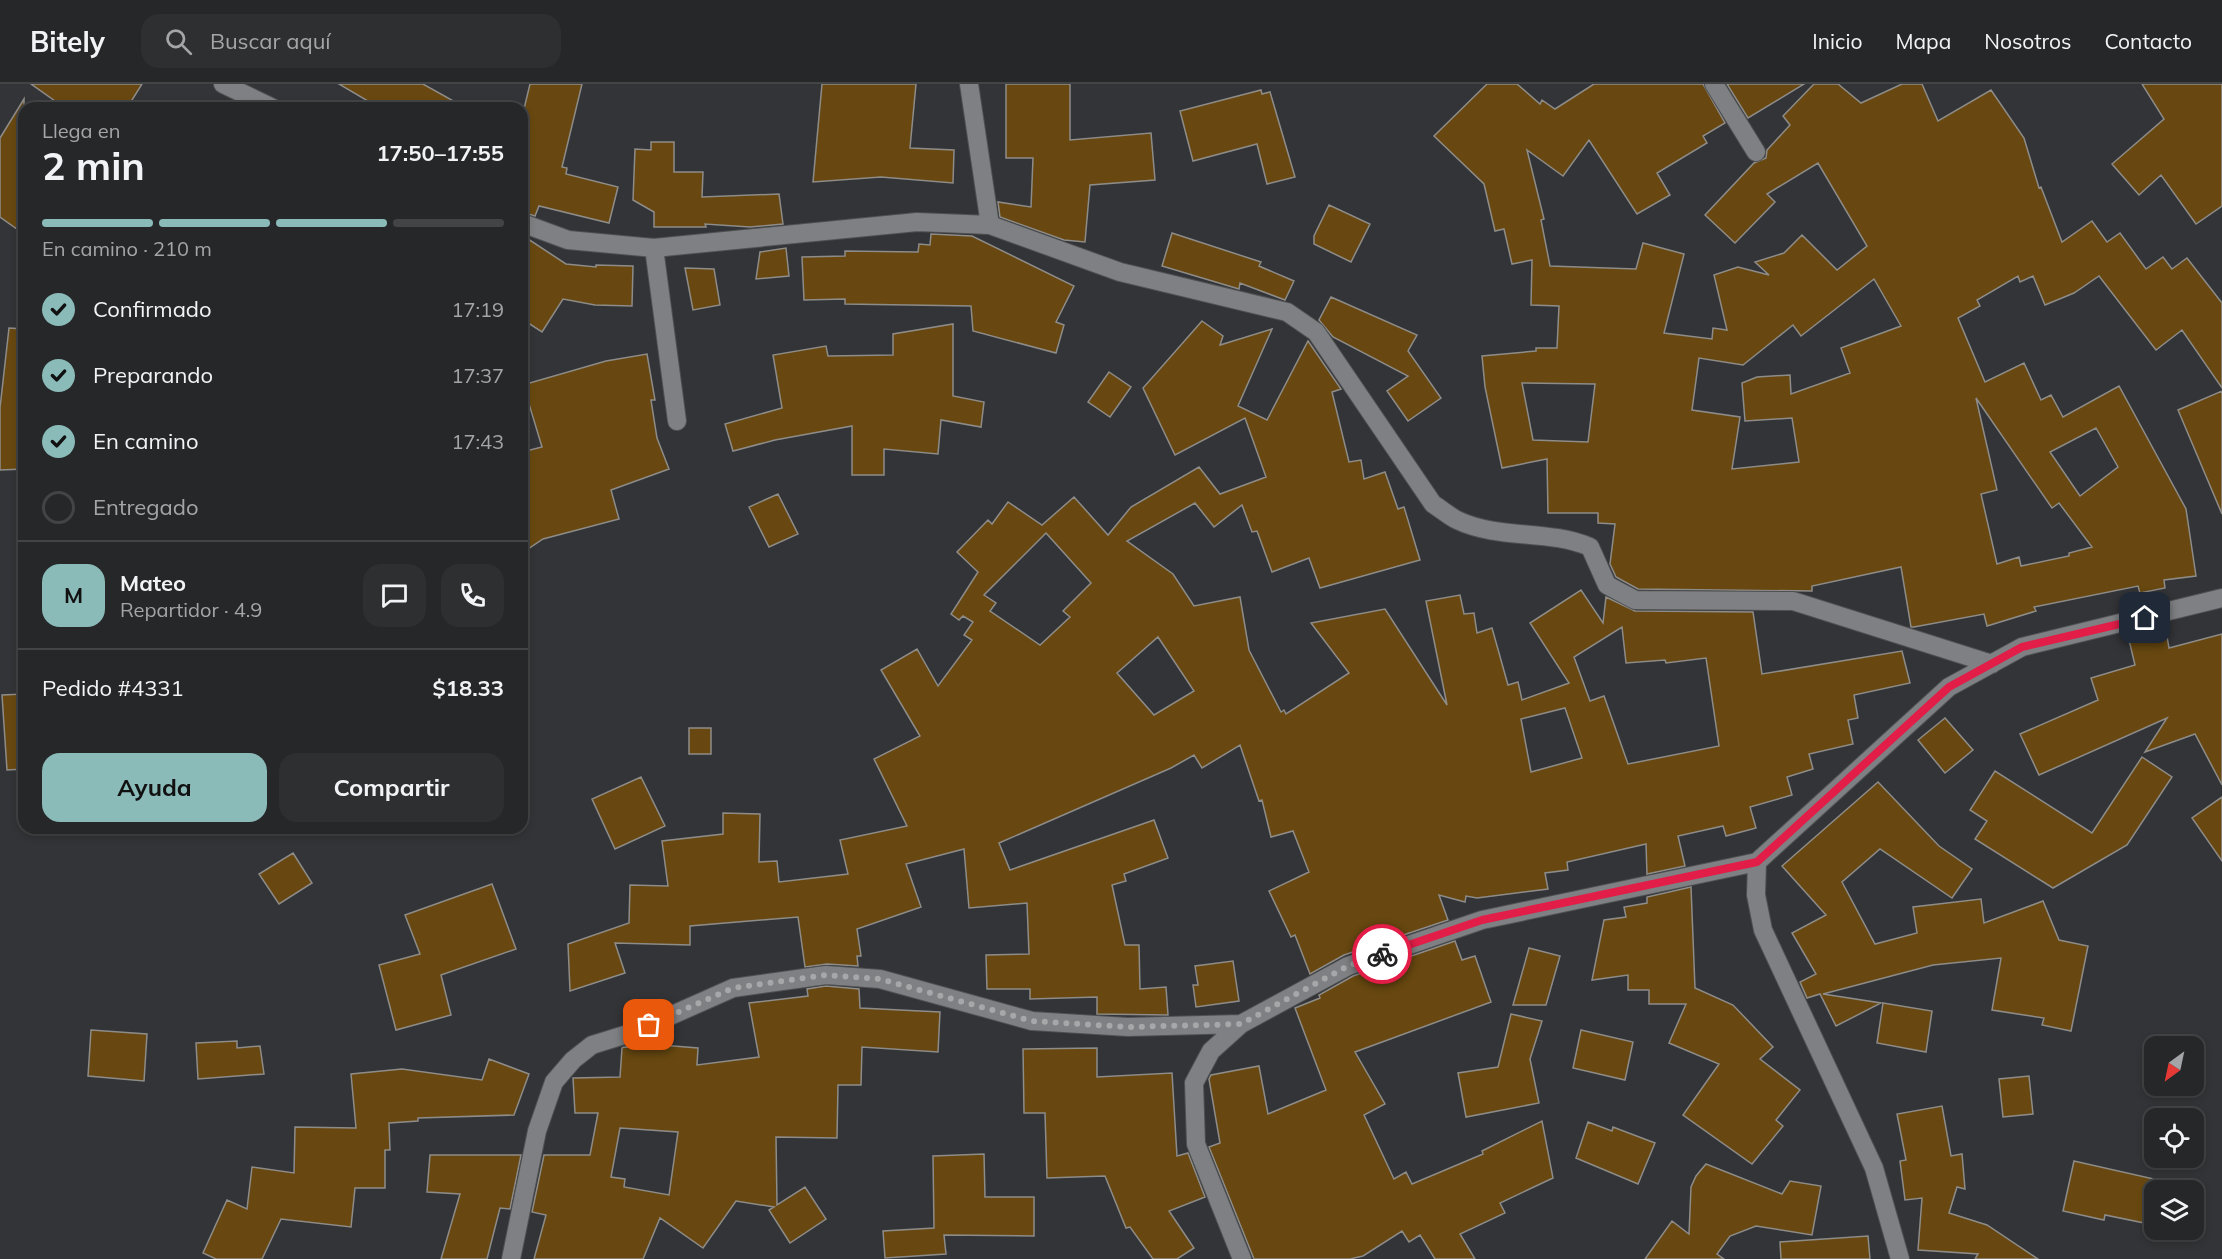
<!DOCTYPE html>
<html lang="es">
<head>
<meta charset="utf-8">
<style>
	:root { --surface:#262729; --page:#2e2f31; --text:#f1f3f6; --muted:#a4a5a8; --line:#424446; --accent:#8bbbb9 }
	body { margin:0; font-family:Mulish,sans-serif; background:var(--page); color:var(--text); height:100vh; display:flex; flex-direction:column; font-size:22px; white-space:nowrap }
	* { box-sizing:border-box; margin:0 }
	p { font-size:20px; color:var(--muted) }
	.icon { flex:none; width:33px; height:33px; fill:none; stroke:currentColor; stroke-width:2; stroke-linecap:round; stroke-linejoin:round }
	.map { position:relative; flex:1; overflow:hidden }
	.side { position:absolute; left:18px; top:18px; width:510px; height:732px; display:flex; flex-direction:column; background:var(--surface); border-radius:18px; box-shadow:0 3px 9px #0003,0 0 0 2px var(--line) }
	.side>* { flex:none }
	.needle { width:39px; rotate:213deg }
	.controls { position:absolute; left:2144px; top:952px; display:grid; gap:12px }
	.controls a { display:grid; place-items:center; width:60px; height:60px; border-radius:12px; background:var(--surface); box-shadow:0 3px 9px #0003,0 0 0 2px var(--line); font-size:30px }
	.pin { position:absolute; display:grid; place-items:center; width:51px; height:51px; color:#fff; margin:-26px; border-radius:12px; box-shadow:0 3px 9px #0006 }
	.courier { position:absolute; display:grid; place-items:center; width:60px; height:60px; margin:-30px; border:4px solid #e11d48; border-radius:50%; background:#fff; color:#222; box-shadow:0 2px 8px #0007 }
	.summary em { font-style:normal; font-weight:700 }
	.summary div { display:flex; flex-direction:column-reverse }
	.summary { display:flex; align-items:center; justify-content:space-between; height:102px; padding:0 24px }
	h1 { font-size:39px; font-weight:700; line-height:45px }
	.bar { display:grid; grid-template-columns:repeat(4,1fr); gap:9px 6px; align-content:center; height:72px; padding:0 24px }
	.bar i { height:8px; border-radius:4px; background:var(--line) }
	.bar .selected { background:var(--accent) }
	.bar p { grid-column:span 4 }
	.line { display:flex; align-items:center; gap:15px; padding:0 24px; border-top:2px solid var(--line) }
	.line div { flex:1 }
	.round { display:grid; place-items:center; flex:none; width:63px; height:63px; border-radius:18px; background:var(--page) }
	ol { padding:0 24px; list-style:none }
	li { display:flex; align-items:center; gap:18px; height:66px }
	li p { margin-inline-start:auto }
	li .icon { padding:6px; border-radius:50%; background:var(--accent); color:#111; stroke-width:4 }
	li:last-child { color:var(--muted) }
	li i { width:33px; height:33px; border:3px solid var(--line); border-radius:50% }
	.action { display:flex; gap:12px; margin-top:auto; padding:12px 24px }
	.action a { flex:1; height:69px; border-radius:18px; background:var(--accent); color:#111; font-size:24px; font-weight:700; line-height:69px; text-align:center }
	.action a+a { background:var(--page); color:var(--text) }
	header { display:flex; align-items:center; gap:36px; box-sizing:border-box; height:84px; padding:0 30px; background:var(--surface); border-bottom:2px solid var(--line) }
	header strong { font-size:28px }
	nav { display:flex; gap:33px; margin-inline-start:auto; font-size:21px }
	.search { width:420px; height:54px; background:var(--page); display:flex; align-items:center; gap:15px; box-sizing:border-box; padding:0 21px; border-radius:18px; color:var(--muted); font-size:22px }
	.map>svg:first-child { display:block }
	.building { fill:#684810; stroke:#8e8c89; stroke-width:1.5; fill-rule:evenodd }
	.lines { fill:none; stroke-linecap:round; stroke-linejoin:round }
	.minor-casing { stroke:#4f5052; stroke-width:20 }
	.minor { stroke:#7f8083; stroke-width:18 }
	.done { stroke:#a6a7a9; stroke-width:6; stroke-dasharray:0 10.8 }
	.route { stroke:#e11d48; stroke-width:8 }
</style>
</head>
<body>
<header>
<strong>Bitely</strong>
<div class="search"><svg class="icon" aria-label="search" viewBox="0 0 24 24"><circle cx="10" cy="10" r="6"/><path d="M15 15l6 6"/></svg>Buscar aquí</div>
<nav><a>Inicio</a><a>Mapa</a><a>Nosotros</a><a>Contacto</a></nav>
</header>
<div class="map">
<svg width="2222" height="1175" viewBox="0 0 2222 1175">
	<rect width="100%" height="100%" fill="#333437"/>
	<path class="building" d="M 31,0 L 142,0 L 127,24 L 65,24 Z
		M 339,0 L 423,0 L 466,24 L 364,24 L 368,17 Z
		M 530,0 L 582,0 L 562,83 L 567,84 L 566,90 L 618,103 L 609,139 L 539,122 L 535,132 L 522,128 L 522,33 Z
		M 822,0 L 916,0 L 910,64 L 954,66 L 953,99 L 881,93 L 813,98 Z
		M 1006,0 L 1070,0 L 1070,56 L 1151,49 L 1155,96 L 1090,101 L 1085,158 L 1064,156 L 1000,133 L 998,118 L 1031,123 L 1033,74 L 1006,74 Z
		M 1487,0 L 1517,0 L 1540,20 L 1542,16 L 1555,25 L 1594,0 L 1703,0 L 1725,39 L 1703,52 L 1707,59 L 1657,89 L 1670,111 L 1637,130 L 1589,56 L 1563,92 L 1527,66 L 1544,135 L 1541,136 L 1550,182 L 1636,185 L 1643,159 L 1684,170 L 1664,249 L 1712,255 L 1713,244 L 1727,246 L 1714,191 L 1738,183 L 1769,191 L 1755,178 L 1784,169 L 1802,151 L 1837,186 L 1867,162 L 1818,79 L 1767,110 L 1775,118 L 1735,159 L 1705,131 L 1754,79 L 1766,74 L 1767,66 L 1790,41 L 1783,32 L 1814,0 L 1838,0 L 1861,19 L 1902,0 L 1922,0 L 1938,37 L 1991,6 L 2024,54 L 2039,104 L 2041,103 L 2062,158 L 2092,137 L 2107,158 L 2120,149 L 2146,185 L 2163,173 L 2172,185 L 2187,174 L 2222,219 L 2222,304 L 2182,246 L 2156,266 L 2099,192 L 2074,209 L 2045,221 L 2033,192 L 2020,198 L 2018,192 L 1977,216 L 1980,222 L 1958,234 L 1985,298 L 2024,279 L 2041,316 L 2051,311 L 2063,333 L 2119,302 L 2186,425 L 2196,492 L 2164,496 L 2165,504 L 2140,509 L 2138,502 L 2034,523 L 2036,527 L 1987,542 L 1984,530 L 1914,543 L 1911,543 L 1901,483 L 1812,502 L 1812,507 L 1638,505 L 1616,493 L 1610,480 L 1615,440 L 1598,439 L 1598,429 L 1548,429 L 1547,375 L 1502,384 L 1485,303 L 1482,272 L 1536,267 L 1536,264 L 1557,264 L 1559,222 L 1531,221 L 1532,176 L 1512,180 L 1504,145 L 1495,147 L 1484,100 L 1434,52 ZM 1874,195 L 1901,242 L 1841,264 L 1850,289 L 1791,310 L 1790,291 L 1757,293 L 1742,299 L 1745,337 L 1792,334 L 1799,378 L 1732,385 L 1740,333 L 1692,326 L 1699,274 L 1743,281 L 1793,241 L 1801,252 ZM 1522,299 L 1595,300 L 1588,358 L 1533,356 ZM 1976,314 L 2052,424 L 2059,419 L 2092,463 L 2069,469 L 2069,472 L 2021,482 L 2019,473 L 1997,480 L 1981,410 L 1997,406 ZM 2096,344 L 2118,383 L 2080,412 L 2050,368 Z
		M 1727,0 L 1804,0 L 1748,34 Z
		M 2142,0 L 2222,0 L 2222,122 L 2196,140 L 2161,91 L 2139,111 L 2112,80 L 2164,35 Z
		M 1261,6 L 1262,10 L 1270,8 L 1295,93 L 1267,100 L 1257,60 L 1193,77 L 1180,27 Z
		M 24,15 L 24,150 L 0,133 L 0,54 Z
		M 651,58 L 674,58 L 674,88 L 703,88 L 702,113 L 779,110 L 783,140 L 750,143 L 705,140 L 706,143 L 654,143 L 654,128 L 633,116 L 635,65 L 651,66 Z
		M 1329,121 L 1370,140 L 1351,178 L 1314,160 L 1314,152 Z
		M 1172,149 L 1261,178 L 1259,182 L 1294,197 L 1285,216 L 1240,199 L 1239,205 L 1162,182 Z
		M 931,150 L 972,152 L 1074,202 L 1056,238 L 1064,241 L 1056,269 L 973,247 L 971,222 L 845,220 L 845,215 L 804,216 L 802,173 L 845,172 L 845,167 L 918,168 L 919,160 L 930,161 Z
		M 522,151 L 566,180 L 596,183 L 596,181 L 633,182 L 632,222 L 595,221 L 563,215 L 542,248 L 522,235 Z
		M 786,164 L 789,192 L 756,195 L 760,168 Z
		M 685,184 L 714,185 L 720,221 L 693,226 Z
		M 1331,213 L 1417,251 L 1408,267 L 1441,314 L 1408,337 L 1387,307 L 1408,292 L 1333,253 L 1319,236 Z
		M 1202,237 L 1223,252 L 1220,261 L 1272,245 L 1238,322 L 1267,336 L 1308,257 L 1341,305 L 1332,308 L 1349,378 L 1361,376 L 1364,395 L 1385,388 L 1398,425 L 1404,423 L 1420,476 L 1320,504 L 1309,474 L 1272,488 L 1257,447 L 1252,448 L 1242,421 L 1214,443 L 1195,419 L 1127,457 L 1173,490 L 1194,522 L 1240,513 L 1249,566 L 1281,628 L 1284,626 L 1286,630 L 1349,589 L 1311,539 L 1385,525 L 1447,621 L 1426,517 L 1460,511 L 1464,530 L 1474,529 L 1477,549 L 1492,544 L 1508,601 L 1518,598 L 1522,616 L 1569,599 L 1530,539 L 1581,506 L 1603,539 L 1606,513 L 1635,527 L 1753,528 L 1762,590 L 1902,567 L 1910,599 L 1854,611 L 1858,634 L 1848,636 L 1853,660 L 1809,670 L 1813,685 L 1787,693 L 1792,711 L 1750,723 L 1756,744 L 1726,752 L 1723,742 L 1678,752 L 1685,782 L 1647,790 L 1646,760 L 1567,778 L 1568,786 L 1545,789 L 1548,805 L 1477,814 L 1466,812 L 1465,818 L 1439,811 L 1448,836 L 1344,871 L 1310,890 L 1295,851 L 1291,853 L 1269,807 L 1309,788 L 1293,747 L 1271,753 L 1262,716 L 1259,717 L 1240,661 L 1202,684 L 1194,671 L 1171,684 L 999,759 L 1010,786 L 1154,736 L 1168,774 L 1124,790 L 1126,797 L 1112,801 L 1125,861 L 1139,861 L 1140,905 L 1166,903 L 1168,931 L 1097,930 L 1097,913 L 1030,915 L 1030,905 L 987,905 L 986,871 L 1029,870 L 1027,819 L 969,824 L 964,765 L 906,780 L 921,823 L 857,845 L 861,872 L 857,872 L 858,882 L 827,880 L 805,883 L 798,833 L 690,842 L 690,861 L 615,859 L 625,889 L 570,907 L 568,860 L 629,839 L 630,801 L 668,802 L 662,757 L 723,750 L 723,729 L 760,730 L 759,778 L 777,777 L 779,798 L 848,790 L 840,756 L 907,742 L 874,675 L 920,652 L 881,586 L 917,565 L 938,602 L 972,556 L 964,551 L 973,538 L 963,532 L 959,536 L 951,530 L 978,488 L 957,468 L 988,436 L 992,440 L 1008,418 L 1042,441 L 1074,413 L 1108,451 L 1131,423 L 1199,383 L 1220,410 L 1266,393 L 1245,334 L 1175,371 L 1143,304 ZM 1046,449 L 1091,499 L 1063,527 L 1070,533 L 1040,561 L 990,527 L 996,519 L 984,511 ZM 1622,543 L 1626,579 L 1665,576 L 1666,579 L 1706,574 L 1719,662 L 1628,680 L 1604,612 L 1590,617 L 1574,573 ZM 1158,553 L 1194,607 L 1154,631 L 1117,589 ZM 1565,624 L 1582,674 L 1531,688 L 1521,635 Z
		M 953,240 L 953,312 L 984,318 L 981,343 L 941,336 L 938,370 L 884,365 L 884,391 L 852,391 L 852,342 L 775,356 L 733,367 L 725,340 L 782,324 L 773,271 L 826,262 L 828,272 L 893,271 L 893,250 Z
		M 9,244 L 24,245 L 24,298 L 19,338 L 24,338 L 24,385 L 0,386 L 0,324 Z
		M 647,270 L 655,316 L 651,316 L 657,354 L 669,385 L 611,406 L 619,435 L 543,455 L 522,469 L 522,368 L 542,363 L 526,310 L 526,300 L 606,277 Z
		M 1109,288 L 1131,303 L 1110,333 L 1088,318 Z
		M 2222,307 L 2222,430 L 2178,326 Z
		M 778,410 L 798,450 L 769,463 L 749,423 Z
		M 2166,547 L 2169,564 L 2222,550 L 2222,701 L 2195,650 L 2145,668 L 2167,634 L 2039,691 L 2020,650 L 2098,616 L 2091,594 L 2135,581 L 2129,556 Z
		M 24,610 L 24,685 L 7,686 L 2,611 Z
		M 1945,634 L 1973,666 L 1945,689 L 1918,656 Z
		M 689,644 L 711,644 L 711,670 L 689,670 Z
		M 2142,673 L 2172,693 L 2127,761 L 2053,804 L 1975,755 L 1987,737 L 1970,726 L 1995,687 L 2092,749 Z
		M 641,693 L 665,742 L 615,765 L 592,715 Z
		M 1878,698 L 1939,762 L 1972,785 L 1952,814 L 1880,765 L 1842,798 L 1875,860 L 1917,849 L 1913,823 L 1981,815 L 1984,839 L 2043,817 L 2059,856 L 2088,862 L 2071,947 L 2042,941 L 2044,934 L 1992,926 L 2001,874 L 1933,881 L 1823,910 L 1881,919 L 1836,942 L 1820,910 L 1807,914 L 1800,898 L 1816,890 L 1792,849 L 1826,831 L 1782,782 Z
		M 2222,713 L 2222,777 L 2192,734 Z
		M 293,769 L 312,799 L 279,820 L 259,790 Z
		M 492,800 L 516,865 L 441,891 L 451,931 L 396,946 L 379,881 L 420,870 L 405,831 Z
		M 1691,803 L 1695,904 L 1733,921 L 1773,963 L 1760,975 L 1800,1006 L 1776,1036 L 1783,1042 L 1752,1080 L 1683,1031 L 1719,980 L 1669,959 L 1686,920 L 1649,920 L 1649,906 L 1628,906 L 1628,891 L 1592,896 L 1604,836 L 1626,833 L 1624,823 L 1647,819 L 1647,813 Z
		M 1455,857 L 1462,876 L 1475,872 L 1491,918 L 1355,968 L 1385,1020 L 1364,1031 L 1394,1095 L 1406,1088 L 1412,1100 L 1483,1070 L 1482,1067 L 1542,1037 L 1553,1094 L 1500,1119 L 1505,1129 L 1460,1150 L 1475,1175 L 1435,1175 L 1420,1151 L 1409,1158 L 1402,1147 L 1363,1172 L 1350,1175 L 1254,1175 L 1209,1063 L 1220,1059 L 1209,995 L 1211,991 L 1259,982 L 1268,1030 L 1326,1006 L 1295,924 L 1320,914 L 1319,911 L 1353,892 Z
		M 1529,864 L 1560,872 L 1546,921 L 1513,921 Z
		M 1233,877 L 1239,917 L 1196,923 L 1193,901 L 1198,901 L 1195,882 Z
		M 826,902 L 859,905 L 860,924 L 940,928 L 938,968 L 862,963 L 861,1001 L 838,1001 L 837,1054 L 776,1053 L 777,1121 L 805,1103 L 826,1135 L 790,1159 L 769,1126 L 774,1123 L 736,1117 L 703,1164 L 660,1134 L 643,1175 L 534,1175 L 546,1131 L 532,1128 L 544,1071 L 590,1071 L 598,1029 L 575,1029 L 573,994 L 620,993 L 622,964 L 624,963 L 649,964 L 649,960 L 698,964 L 697,981 L 759,973 L 749,919 L 808,912 L 807,905 ZM 620,1044 L 678,1048 L 669,1111 L 624,1103 L 625,1095 L 611,1093 Z
		M 1883,919 L 1932,927 L 1926,968 L 1877,959 Z
		M 1511,930 L 1542,937 L 1530,975 L 1539,1019 L 1466,1033 L 1458,989 L 1498,983 Z
		M 91,946 L 147,950 L 144,997 L 88,992 Z
		M 1581,946 L 1633,958 L 1625,996 L 1573,984 Z
		M 237,957 L 237,964 L 260,962 L 264,990 L 198,995 L 196,959 Z
		M 1097,964 L 1097,993 L 1172,989 L 1177,1072 L 1188,1069 L 1205,1113 L 1169,1127 L 1194,1164 L 1177,1175 L 1153,1175 L 1130,1143 L 1126,1144 L 1105,1092 L 1047,1094 L 1045,1029 L 1024,1029 L 1023,965 Z
		M 489,975 L 529,990 L 514,1031 L 418,1034 L 418,1037 L 389,1039 L 390,1066 L 385,1066 L 385,1104 L 355,1104 L 351,1143 L 281,1135 L 262,1175 L 216,1175 L 203,1169 L 227,1116 L 247,1125 L 252,1083 L 294,1089 L 295,1043 L 356,1044 L 351,990 L 402,985 L 482,996 Z
		M 2029,992 L 2033,1030 L 2003,1033 L 1999,995 Z
		M 1942,1022 L 1951,1072 L 1962,1070 L 1965,1105 L 1957,1103 L 1949,1129 L 1987,1141 L 2038,1175 L 1975,1175 L 1978,1170 L 1918,1166 L 1922,1114 L 1905,1116 L 1900,1077 L 1906,1076 L 1897,1030 Z
		M 1588,1038 L 1612,1047 L 1613,1043 L 1655,1059 L 1638,1100 L 1576,1074 Z
		M 984,1070 L 985,1113 L 1034,1113 L 1034,1152 L 944,1151 L 946,1170 L 885,1174 L 883,1147 L 934,1144 L 933,1072 Z
		M 430,1071 L 521,1071 L 510,1125 L 500,1124 L 487,1175 L 441,1175 L 460,1110 L 427,1108 Z
		M 2074,1077 L 2154,1095 L 2154,1141 L 2105,1131 L 2104,1136 L 2063,1127 Z
		M 1706,1080 L 1782,1110 L 1790,1097 L 1821,1102 L 1812,1151 L 1756,1142 L 1730,1152 L 1717,1170 L 1724,1175 L 1645,1175 L 1672,1137 L 1689,1150 L 1691,1103 L 1696,1092 Z
		M 1868,1152 L 1870,1175 L 1781,1175 L 1780,1158 Z"/>
	<g class="lines">
		<defs>
			<path id="minor" d="M 223,0 L 273,24
				M 969,0 L 990,141
				M 1714,0 L 1756,68
				M 522,139 L 568,156 L 654,164 L 917,138 L 990,141 L 1120,188 L 1287,228 L 1316,248 L 1433,420 C 1441,425 1449,432 1457,436 C 1499,456 1548,445 1590,463 L 1607,501 L 1635,516 L 1793,517 L 1992,580
				M 654,164 L 677,337
				M 511,1175 L 537,1047 L 554,998 L 573,976 L 592,961 L 634,948 L 733,904 L 826,891 L 880,895 L 1032,937 L 1128,943 L 1241,940
				M 1242,1175 L 1196,1060 L 1194,999 L 1211,967 L 1241,940 L 1348,882 L 1482,836 L 1757,778
				M 1900,1175 L 1874,1084 L 1763,846 L 1756,811 L 1757,778 L 1949,603 L 2022,563 L 2222,514"/>
		</defs>
		<use href="#minor" class="minor-casing"/>
		<use href="#minor" class="minor"/>
	</g>
	<g class="lines">
		<path class="done" d="M 649,941 L 733,904 L 826,891 L 880,895 L 1032,937 L 1128,943 L 1241,940 L 1348,882 L 1382,870"/>
		<path class="route" d="M 1382,870 L 1482,836 L 1757,778 L 1949,603 L 2022,563 L 2145,534"/>
	</g>
</svg>
<div class="controls">
<a><svg class="needle" viewBox="-14 -14 28 28"><path d="M0-13l5 13h-10z" fill="#e53935"/><path d="M0 13l5-13h-10z" fill="#a4a5a8"/></svg></a>
<a><svg class="icon" aria-label="locate" viewBox="0 0 24 24"><circle cx="12" cy="12" r="6"/><path d="M12 2v4M12 18v4M2 12h4M18 12h4"/></svg></a>
<a><svg class="icon" aria-label="layers" viewBox="0 0 24 24"><path d="M12 4l9 5-9 5-9-5zM3 14l9 5 9-5"/></svg></a>
</div>
<div class="pin" style="left:649px;top:941px;background:#ea580c"><svg class="icon" aria-label="bag" viewBox="0 0 24 24"><path d="M5 8h14l-1 12H6zM9 8a3 3 0 0 1 6 0"/></svg></div>
<div class="pin" style="left:2145px;top:534px;background:#1f2937"><svg class="icon" aria-label="home" viewBox="0 0 24 24"><path d="M3 11l9-7 9 7M6 9v11h12V9"/></svg></div>
<div class="courier" style="left:1382px;top:870px"><svg class="icon" aria-label="bike" viewBox="0 0 24 24"><circle cx="6" cy="16" r="4"/><circle cx="18" cy="16" r="4"/><path d="M6 16l4-8h5l3 8M10 8l3 8H6M13 5h3"/></svg></div>
<section class="side">
<div class="summary"><div><h1>2 min</h1><p>Llega en</p></div><em>17:50–17:55</em></div>
<div class="bar"><i class="selected"></i><i class="selected"></i><i class="selected"></i><i></i><p>En camino · 210 m</p></div>
<ol>
<li><svg class="icon" aria-label="check" viewBox="0 0 24 24"><path d="M5 12l5 5 9-10"/></svg>Confirmado<p>17:19</p></li>
<li><svg class="icon" aria-label="check" viewBox="0 0 24 24"><path d="M5 12l5 5 9-10"/></svg>Preparando<p>17:37</p></li>
<li><svg class="icon" aria-label="check" viewBox="0 0 24 24"><path d="M5 12l5 5 9-10"/></svg>En camino<p>17:43</p></li>
<li><i></i>Entregado</li>
</ol>
<div class="line" style="height:108px"><b class="round" style="background:var(--accent);color:#111">M</b><div><b>Mateo</b><p>Repartidor · 4.9</p></div><a class="round"><svg class="icon" aria-label="chat" viewBox="0 0 24 24"><path d="M4 5h16v11H9l-5 4z"/></svg></a><a class="round"><svg class="icon" aria-label="phone" viewBox="0 0 24 24"><path d="M5 4h4l2 5-3 2q2 4 5 5l2-3 5 2v4C11 20 4 13 5 4z"/></svg></a></div>
<div class="line" style="height:78px"><div>Pedido #4331</div><b>$18.33</b></div>
<div class="action"><a>Ayuda</a><a>Compartir</a></div>
</section>
</div>
</body>
</html>
